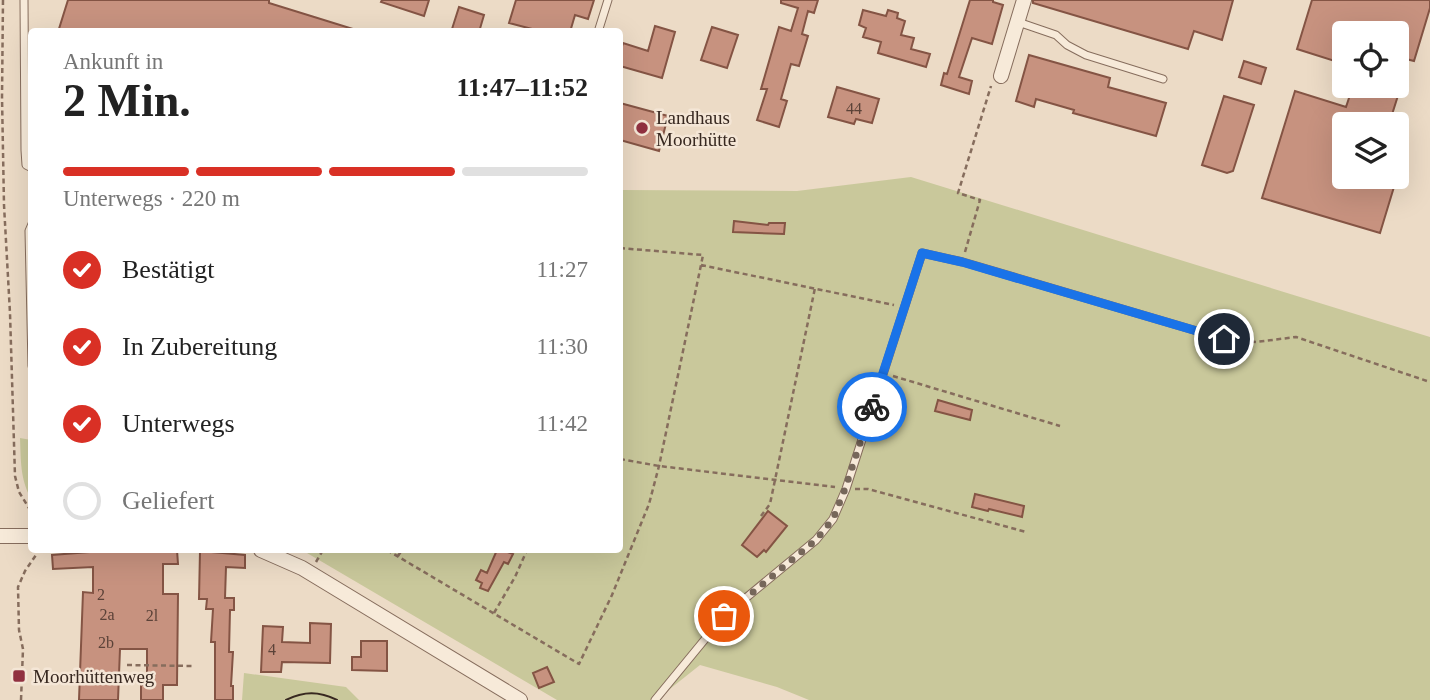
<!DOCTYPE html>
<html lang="de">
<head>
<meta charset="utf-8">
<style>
	:root { --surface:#fff; --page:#f6f6f6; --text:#222; --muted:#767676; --line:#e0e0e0; --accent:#d93025 }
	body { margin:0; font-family:"Times New Roman",serif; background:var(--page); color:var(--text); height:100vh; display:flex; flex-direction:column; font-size:26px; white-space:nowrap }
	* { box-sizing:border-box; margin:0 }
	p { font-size:23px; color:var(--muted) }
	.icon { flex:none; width:38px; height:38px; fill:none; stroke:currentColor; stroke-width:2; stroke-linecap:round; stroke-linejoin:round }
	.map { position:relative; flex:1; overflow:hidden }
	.sheet { position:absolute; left:28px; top:28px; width:595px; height:525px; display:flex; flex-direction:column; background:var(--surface); border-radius:7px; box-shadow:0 7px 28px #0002 }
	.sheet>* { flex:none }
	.controls { position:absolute; left:1332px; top:21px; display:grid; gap:14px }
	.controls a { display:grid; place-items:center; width:77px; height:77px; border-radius:7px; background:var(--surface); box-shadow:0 7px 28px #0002; font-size:35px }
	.pin { position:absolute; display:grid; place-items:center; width:60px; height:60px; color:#fff; margin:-30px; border:4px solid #fff; border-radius:50%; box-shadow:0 2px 7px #0007 }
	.courier { position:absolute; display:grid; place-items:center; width:70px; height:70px; margin:-35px; border:5px solid #1a73e8; border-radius:50%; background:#fff; color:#222; box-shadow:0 2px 9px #0007 }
	.summary em { font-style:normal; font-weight:800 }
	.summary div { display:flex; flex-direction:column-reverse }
	.summary { display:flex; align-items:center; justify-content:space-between; height:119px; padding:0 35px }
	h1 { font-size:46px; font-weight:800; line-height:52px }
	.bar { display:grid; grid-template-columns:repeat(4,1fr); gap:10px 7px; align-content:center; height:84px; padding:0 35px }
	.bar i { height:9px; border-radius:5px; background:var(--line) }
	.bar .active { background:var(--accent) }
	.bar p { grid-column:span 4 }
	ol { padding:0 35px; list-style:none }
	li { display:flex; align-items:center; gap:21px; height:77px }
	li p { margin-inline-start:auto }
	li .icon { padding:7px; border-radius:50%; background:var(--accent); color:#fff; stroke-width:4 }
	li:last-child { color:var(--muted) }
	li i { width:38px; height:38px; border:4px solid var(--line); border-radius:50% }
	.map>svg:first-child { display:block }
	.green { fill:#c9c89b }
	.building { fill:#c7927f; stroke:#845444; stroke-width:2 }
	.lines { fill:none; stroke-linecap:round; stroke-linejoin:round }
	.lane-casing { stroke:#866d5d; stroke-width:9 }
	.street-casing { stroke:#866d5d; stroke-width:16 }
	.path { stroke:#866d5d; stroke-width:2.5; stroke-dasharray:5 3.5; stroke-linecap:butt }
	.lane { stroke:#f7ead9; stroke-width:7 }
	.street { stroke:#f7ead9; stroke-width:14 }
	.tram { stroke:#372820; stroke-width:2 }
	.done { stroke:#76675a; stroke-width:7; stroke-dasharray:0 12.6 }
	.route { stroke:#1a73e8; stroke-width:9 }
	.poi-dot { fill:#913140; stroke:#f4e6d6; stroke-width:2.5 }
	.labels { text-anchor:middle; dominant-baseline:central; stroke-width:5; stroke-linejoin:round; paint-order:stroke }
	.number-label { font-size:16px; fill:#5b4238 }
	.poi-label { font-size:19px; fill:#372820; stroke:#f4e6d6; text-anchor:start }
</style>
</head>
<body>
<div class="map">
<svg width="1430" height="700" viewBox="0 0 1430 700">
	<rect width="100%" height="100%" fill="#ecdbc6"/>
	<path class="green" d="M 911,177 L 1430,337 L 1430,700 L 809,700 L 777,687 L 700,665 L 656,700 L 557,700 L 307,553 L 296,550 L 620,550 L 620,190 L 797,191 Z
		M 20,438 L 31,440 L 31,499 C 20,478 21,461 20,438 Z
		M 244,673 L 346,687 L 359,700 L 242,700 Z"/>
	<path class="building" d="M 68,0 L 269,0 L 269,3 L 353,29 L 353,32 L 58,32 Z
		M 382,0 L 429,0 L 424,16 L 381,2 Z
		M 516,0 L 594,0 L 588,19 L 575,15 L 570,32 L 531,32 L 532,29 L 509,23 Z
		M 781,0 L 818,0 L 814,13 L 808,11 L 802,34 L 808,36 L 799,66 L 791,64 L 781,99 L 787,101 L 779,127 L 757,120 L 767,89 L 761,89 L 779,27 L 791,31 L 798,8 L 781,3 Z
		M 970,0 L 993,0 L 993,2 L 1003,5 L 992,44 L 972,38 L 959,77 L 972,81 L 969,94 L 941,85 L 944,73 L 947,74 Z
		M 1033,0 L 1233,0 L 1222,40 L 1194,31 L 1188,49 L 1033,3 Z
		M 1312,0 L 1430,0 L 1430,8 L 1414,61 L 1406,59 L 1399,81 L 1396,81 L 1396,33 L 1344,33 L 1344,64 L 1297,49 Z
		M 459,7 L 484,15 L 479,32 L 461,32 L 452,29 Z
		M 863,10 L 886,16 L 888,10 L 898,13 L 897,18 L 905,21 L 901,35 L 914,38 L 911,49 L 930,54 L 926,67 L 878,53 L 881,42 L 863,37 L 866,28 L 859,25 Z
		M 655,26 L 675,32 L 662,78 L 620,66 L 620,53 L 623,43 L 648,51 Z
		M 712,27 L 738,35 L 727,68 L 701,60 Z
		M 1029,55 L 1110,78 L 1108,87 L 1166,103 L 1156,136 L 1073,113 L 1074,110 L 1036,99 L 1034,107 L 1016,101 Z
		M 1244,61 L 1266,68 L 1261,84 L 1239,77 Z
		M 1353,86 L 1401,86 L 1389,124 L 1344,124 L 1344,177 L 1397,177 L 1380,233 L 1262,198 L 1295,91 L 1346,107 Z
		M 837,87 L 879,99 L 872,123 L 856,119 L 854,124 L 828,117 Z
		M 1224,96 L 1254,105 L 1233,171 L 1227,173 L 1202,165 Z
		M 620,103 L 668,116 L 659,151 L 620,140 Z
		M 734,221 L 768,225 L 769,223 L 785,223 L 784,234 L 733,232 Z
		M 938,400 L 972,410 L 970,420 L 935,411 Z
		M 975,494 L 1024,506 L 1022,517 L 989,509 L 988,511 L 972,507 Z
		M 768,511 L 787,526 L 766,552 L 764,550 L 757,557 L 742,545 Z
		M 115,550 L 177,550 L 178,564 L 163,564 L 163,594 L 178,594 L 177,685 L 163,685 L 163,700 L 141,700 L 141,685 L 147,685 L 147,649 L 120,649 L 118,700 L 79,700 L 83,592 L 93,593 L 93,567 L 53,569 L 52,555 Z
		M 497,550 L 502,550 L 513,554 L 508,564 L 504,562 L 488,591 L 480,588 L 482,583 L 476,580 L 481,570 L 487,573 Z
		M 200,551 L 245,555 L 245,568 L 226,567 L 225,598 L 234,598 L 234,610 L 230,610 L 229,652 L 233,652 L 231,686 L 233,686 L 233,700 L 215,700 L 215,642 L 211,642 L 213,609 L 206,609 L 207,599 L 199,599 Z
		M 310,623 L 331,624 L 330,663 L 282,662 L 281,672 L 261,672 L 263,626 L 283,627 L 282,642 L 310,643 Z
		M 361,641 L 387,641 L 387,671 L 352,670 L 352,657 L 361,657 Z
		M 547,667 L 554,682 L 539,688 L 533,673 Z"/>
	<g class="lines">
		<defs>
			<path id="lane" d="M 24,0 L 25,150 L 26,165 L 32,168
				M 1018,22 L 1056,35 L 1067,45 L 1086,55 L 1163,79
				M 598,32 L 608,0
				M 32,224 L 29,231 L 32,366
				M 655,700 L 724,616 L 816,540 L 833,519 L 846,489 L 922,253 L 963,262 L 1224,339"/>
			<path id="street" d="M 1001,76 L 1024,0
				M 0,536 L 32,536
				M 261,550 L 302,568 L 520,700"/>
		</defs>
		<use href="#lane" class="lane-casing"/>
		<use href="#street" class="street-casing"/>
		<path class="path" d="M 3,0 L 2,97 L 4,205 L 10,313 L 15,476 L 19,492 L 32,513
			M 620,248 L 703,255 L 701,265 L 894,305
			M 965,252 L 980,200 L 958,193 L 991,86
			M 1234,340 L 1256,342 L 1296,337 L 1430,382
			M 893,376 L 1060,426
			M 620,459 L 659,466 L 835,487
			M 855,489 L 868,489 L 1026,532
			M 761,516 L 770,504 L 815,288
			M 387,550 L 579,664 L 612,595 L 649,504 L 659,466 L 701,265
			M 398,556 L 402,550
			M 316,562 L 323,550
			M 494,613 L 515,577 L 527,550
			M 127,665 L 193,666
			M 21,700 L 23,649 L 19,630 L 18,587 L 25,571 L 36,555 L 36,550"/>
		<use href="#lane" class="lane"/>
		<use href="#street" class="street"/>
		<path class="tram" d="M 286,700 C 304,691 319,691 337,700"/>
	</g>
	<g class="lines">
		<path class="done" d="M 724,616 L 816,540 L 833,519 L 845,489 L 872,407"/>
		<path class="route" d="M 872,407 L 922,253 L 962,262 L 1224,339"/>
	</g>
	<g class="poi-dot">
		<circle cx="642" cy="128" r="7"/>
		<rect x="12" y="669" width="14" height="14" rx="3.5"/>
	</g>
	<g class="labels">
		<g class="number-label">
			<text x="854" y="108">44</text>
			<text x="101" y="594">2</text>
			<text x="107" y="614">2a</text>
			<text x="152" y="615">2l</text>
			<text x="106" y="642">2b</text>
			<text x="272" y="649">4</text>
		</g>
		<g class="poi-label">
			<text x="656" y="117">Landhaus<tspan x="656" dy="22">Moorhütte</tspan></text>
			<text x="33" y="676">Moorhüttenweg</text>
		</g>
	</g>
</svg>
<div class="controls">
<a><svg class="icon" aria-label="locate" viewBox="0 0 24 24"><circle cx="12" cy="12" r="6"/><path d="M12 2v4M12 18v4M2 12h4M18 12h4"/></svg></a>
<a><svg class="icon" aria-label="layers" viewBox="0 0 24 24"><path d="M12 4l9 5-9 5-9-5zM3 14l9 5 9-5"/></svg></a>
</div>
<div class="pin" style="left:724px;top:616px;background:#ea580c"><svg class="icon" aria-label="bag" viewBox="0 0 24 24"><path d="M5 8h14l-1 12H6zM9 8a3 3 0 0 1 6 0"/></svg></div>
<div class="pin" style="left:1224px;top:339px;background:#1f2937"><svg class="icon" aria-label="home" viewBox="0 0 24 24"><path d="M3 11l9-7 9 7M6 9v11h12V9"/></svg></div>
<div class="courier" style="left:872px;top:407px"><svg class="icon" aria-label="bike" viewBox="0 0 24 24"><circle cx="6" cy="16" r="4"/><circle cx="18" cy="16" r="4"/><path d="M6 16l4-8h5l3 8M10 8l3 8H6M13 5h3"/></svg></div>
<section class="sheet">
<div class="summary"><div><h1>2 Min.</h1><p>Ankunft in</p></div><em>11:47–11:52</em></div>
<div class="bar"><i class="active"></i><i class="active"></i><i class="active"></i><i></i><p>Unterwegs · 220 m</p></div>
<ol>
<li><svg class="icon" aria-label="check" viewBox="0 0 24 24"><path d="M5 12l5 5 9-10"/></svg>Bestätigt<p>11:27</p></li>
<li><svg class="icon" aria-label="check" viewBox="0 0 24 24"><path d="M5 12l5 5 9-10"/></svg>In Zubereitung<p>11:30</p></li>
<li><svg class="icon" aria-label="check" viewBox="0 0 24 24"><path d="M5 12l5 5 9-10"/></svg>Unterwegs<p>11:42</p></li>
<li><i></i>Geliefert</li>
</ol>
</section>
</div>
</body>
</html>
